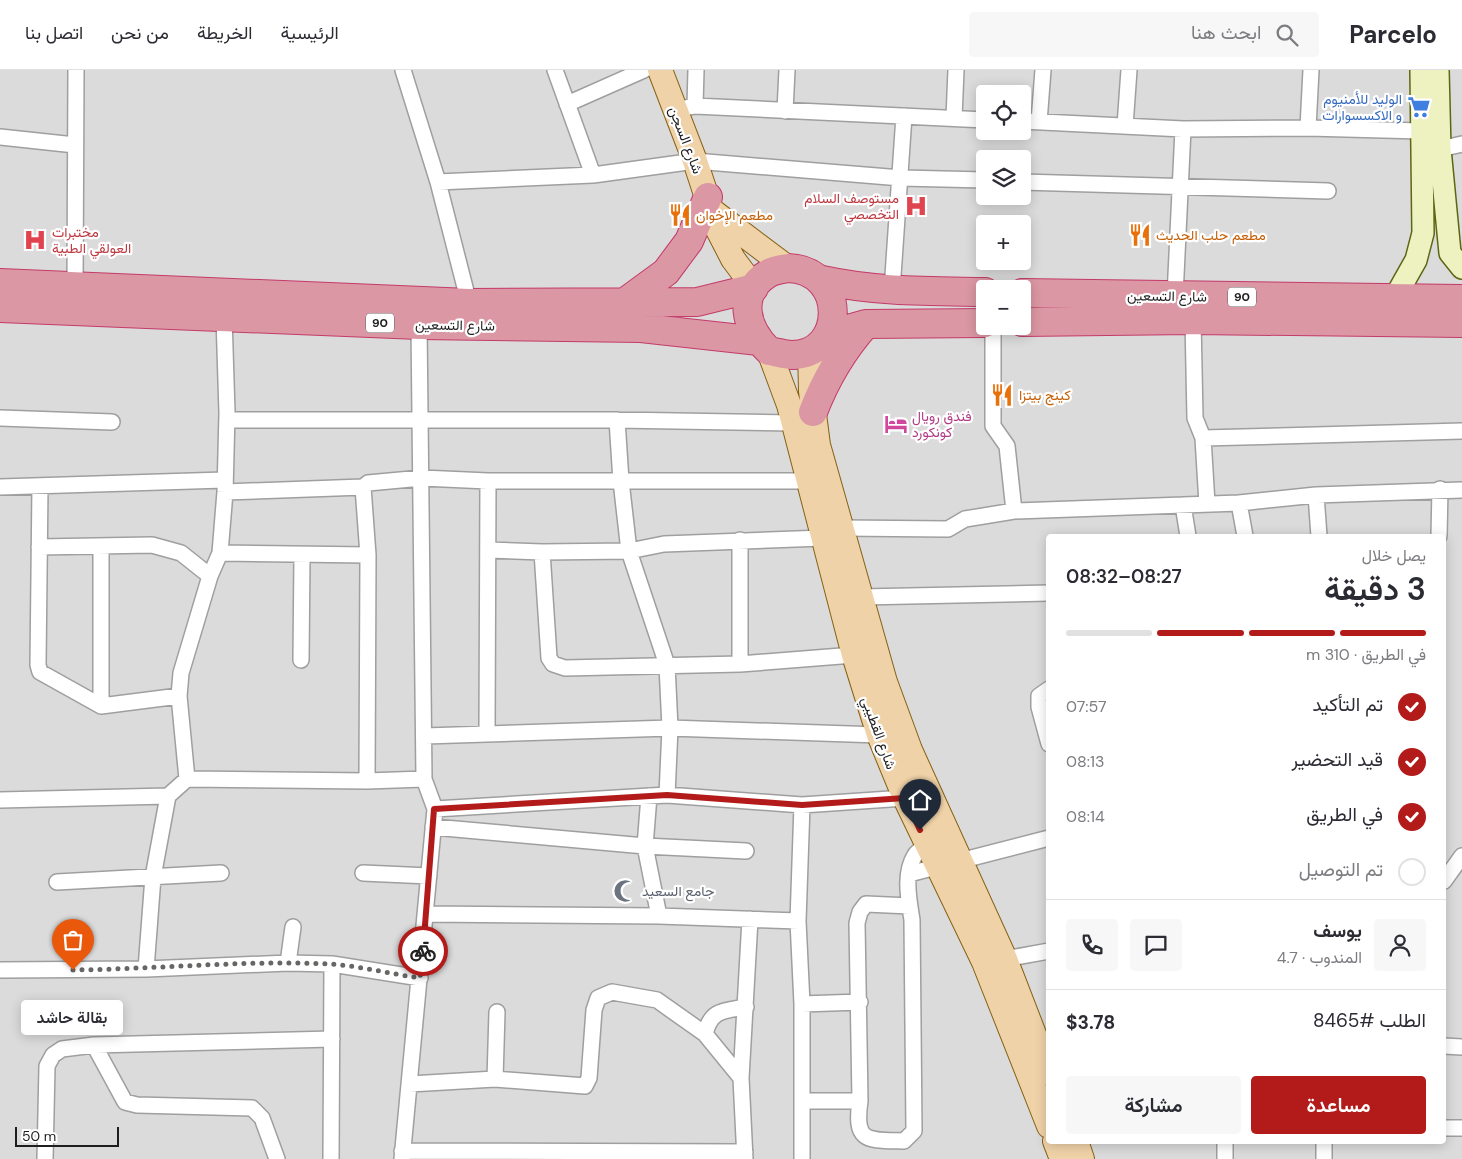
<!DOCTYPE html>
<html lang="ar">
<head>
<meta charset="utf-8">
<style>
	:root { --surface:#fff; --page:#f7f7f7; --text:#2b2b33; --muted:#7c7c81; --line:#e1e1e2; --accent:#b21b19 }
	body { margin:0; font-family:"DM Sans",Vazirmatn,sans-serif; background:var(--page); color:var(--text); direction:rtl; height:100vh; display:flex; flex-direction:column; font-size:19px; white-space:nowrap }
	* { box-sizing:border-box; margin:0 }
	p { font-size:16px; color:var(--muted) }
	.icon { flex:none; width:28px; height:28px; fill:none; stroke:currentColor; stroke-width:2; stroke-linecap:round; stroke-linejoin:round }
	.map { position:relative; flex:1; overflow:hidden; direction:ltr }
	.panel { position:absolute; left:1046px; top:464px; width:400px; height:610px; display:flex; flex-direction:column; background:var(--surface); border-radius:5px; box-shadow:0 2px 12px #0003; direction:rtl }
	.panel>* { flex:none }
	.buttons { position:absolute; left:976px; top:15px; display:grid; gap:10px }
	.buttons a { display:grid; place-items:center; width:55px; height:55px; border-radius:5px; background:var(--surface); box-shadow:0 2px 12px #0003; font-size:25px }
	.scale { position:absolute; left:15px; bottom:12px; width:104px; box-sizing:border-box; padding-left:5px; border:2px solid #1e1e1e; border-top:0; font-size:14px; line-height:18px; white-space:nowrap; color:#1e1e1e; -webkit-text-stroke:4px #fff; paint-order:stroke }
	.pin { position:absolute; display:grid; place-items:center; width:42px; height:42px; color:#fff; margin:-51px -21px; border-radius:50% 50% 50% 0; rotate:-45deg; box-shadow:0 0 5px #0007 }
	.pin .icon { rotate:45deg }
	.courier { position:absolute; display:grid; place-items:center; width:50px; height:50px; margin:-25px; border:4px solid #b21b19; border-radius:50%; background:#fff; color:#222; box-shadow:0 1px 6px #0007 }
	.bubble { position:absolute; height:35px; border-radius:5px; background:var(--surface); box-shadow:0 2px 12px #0003; font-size:16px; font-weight:600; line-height:35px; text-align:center; direction:rtl }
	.overview em { font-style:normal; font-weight:600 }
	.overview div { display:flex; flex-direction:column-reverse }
	.overview { display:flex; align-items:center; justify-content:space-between; height:85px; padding:0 20px }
	h1 { font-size:32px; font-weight:600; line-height:38px }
	.bar { display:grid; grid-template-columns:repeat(4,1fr); gap:8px 5px; align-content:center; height:60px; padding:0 20px }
	.bar i { height:6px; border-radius:4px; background:var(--line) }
	.bar .current { background:var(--accent) }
	.bar p { grid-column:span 4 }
	.line { display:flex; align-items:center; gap:12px; padding:0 20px; border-top:1px solid var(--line) }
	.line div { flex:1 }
	.round { display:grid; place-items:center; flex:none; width:52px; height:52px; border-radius:5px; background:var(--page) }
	ol { padding:0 20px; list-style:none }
	li { display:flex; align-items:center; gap:15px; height:55px }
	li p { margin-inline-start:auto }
	li .icon { padding:5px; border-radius:50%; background:var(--accent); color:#fff; stroke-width:4 }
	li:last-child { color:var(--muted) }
	li i { width:28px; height:28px; border:2px solid var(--line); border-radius:50% }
	.primary-button { display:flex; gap:10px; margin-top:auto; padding:10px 20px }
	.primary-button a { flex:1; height:58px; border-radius:5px; background:var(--accent); color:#fff; font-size:20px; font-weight:600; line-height:58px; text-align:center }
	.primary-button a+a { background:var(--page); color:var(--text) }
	header { display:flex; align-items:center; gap:30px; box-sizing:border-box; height:70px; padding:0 25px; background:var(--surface); border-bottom:1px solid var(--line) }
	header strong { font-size:24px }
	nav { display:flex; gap:28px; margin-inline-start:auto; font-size:18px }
	.search { width:350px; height:45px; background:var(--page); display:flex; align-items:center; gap:12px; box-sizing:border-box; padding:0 18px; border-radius:5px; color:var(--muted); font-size:19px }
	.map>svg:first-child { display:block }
	.residential { fill:#dcdbdb; fill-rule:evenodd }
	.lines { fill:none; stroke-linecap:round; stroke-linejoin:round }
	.street-casing { stroke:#9f9f9f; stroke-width:18 }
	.secondary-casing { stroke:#5d6713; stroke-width:24 }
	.primary-casing { stroke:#856113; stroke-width:26 }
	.highway-casing { stroke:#c33b68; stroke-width:30 }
	.street { stroke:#fff; stroke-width:15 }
	.secondary { stroke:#eef1c0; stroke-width:21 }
	.primary { stroke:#f0d2a8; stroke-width:24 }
	.highway { stroke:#db97a3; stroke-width:28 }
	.done { stroke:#676664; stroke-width:5; stroke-dasharray:0 9 }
	.route { stroke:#b21b19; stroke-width:6 }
	.labels { text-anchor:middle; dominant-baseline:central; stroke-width:4.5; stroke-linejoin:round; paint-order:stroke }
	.shield { fill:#fff; stroke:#626262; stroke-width:1 }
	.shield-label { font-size:12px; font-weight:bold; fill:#1e1e1e }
	.shop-label { font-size:14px; fill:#366cbe; stroke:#fff; text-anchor:end }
	.street-label { font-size:14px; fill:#1e1e1e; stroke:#fff }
	.health-label { font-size:14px; fill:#be3a42; stroke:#fff; text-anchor:end }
	.food-label { font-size:14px; fill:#c56008; stroke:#fff; text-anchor:start }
	.hotel-label { font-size:14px; fill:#b23c85; stroke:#fff; text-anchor:start }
	.worship-label { font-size:14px; fill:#5b616d; stroke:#fff; text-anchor:start }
</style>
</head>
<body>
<header>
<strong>Parcelo</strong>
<div class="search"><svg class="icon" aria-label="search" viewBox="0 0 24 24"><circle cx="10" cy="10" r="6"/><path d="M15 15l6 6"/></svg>ابحث هنا</div>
<nav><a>الرئيسية</a><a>الخريطة</a><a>من نحن</a><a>اتصل بنا</a></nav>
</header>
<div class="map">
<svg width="1462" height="1089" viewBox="0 0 1462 1089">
	<rect width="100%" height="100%" fill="#eeebe5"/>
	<path class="residential" d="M 0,0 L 1462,0 L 1462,1089 L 0,1089 ZM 985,24 L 1022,24 L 1022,61 L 985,61 ZM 985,89 L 1022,89 L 1022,126 L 985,126 ZM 985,154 L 1022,154 L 1022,191 L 985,191 ZM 985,219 L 1022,219 L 1022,256 L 985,256 ZM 1049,466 L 1444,466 L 1444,1071 L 1049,1071 Z"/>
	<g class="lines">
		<defs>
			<path id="street" d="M 403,0 L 438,112 L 469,233
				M 555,0 L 593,105
				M 567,34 L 644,0
				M 695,36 L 696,0
				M 674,40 L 695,36 L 985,50
				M 785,41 L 787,0
				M 954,48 L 956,0
				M 1022,51 L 1183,59 L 1308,58 L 1421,61
				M 1039,52 L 1043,0
				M 1125,56 L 1129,0
				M 1308,58 L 1311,0
				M 0,67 L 75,75
				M 1440,79 L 1462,74
				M 438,112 L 593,105 L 695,91 L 901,108 L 985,110
				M 1022,112 L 1328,121
				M 75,216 L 76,0
				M 892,220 L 904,46
				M 1175,226 L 1183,59
				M 1193,250 L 1195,348 L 1203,368 L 1207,434
				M 993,256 L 993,356 L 1007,376 L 1014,441
				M 0,348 L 112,352
				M 227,350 L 617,350 L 794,353
				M 617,350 L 621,411 L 629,481 L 667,595 L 670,658 L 667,725
				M 1203,368 L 1462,361
				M 40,416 L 38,595 L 40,602 L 101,636 L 179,626
				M 0,417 L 224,410
				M 363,417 L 368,485 L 367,711
				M 225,422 L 363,417 L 368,413 L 422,408 L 488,411 L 817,411
				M 1316,425 L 1319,466
				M 1239,433 L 1245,466
				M 1183,435 L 1188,466
				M 841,458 L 948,459 L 965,449 L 1014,441 L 1239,433 L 1316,425 L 1462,420
				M 1439,466 L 1440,419
				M 740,470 L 740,594
				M 39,477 L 152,475 L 181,483 L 210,506
				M 489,480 L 542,482 L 629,481 L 664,474 L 823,468
				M 542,482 L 549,588 L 553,594 L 565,598 L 740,594 L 854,585
				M 220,483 L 368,485
				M 861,527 L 1049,523
				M 301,590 L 302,485
				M 1049,619 L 1039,626 L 1039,637 L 1049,674
				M 101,636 L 101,476
				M 487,663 L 488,411
				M 425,666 L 670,658 L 879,665
				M 187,709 L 367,711 L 424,709
				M 649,726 L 645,776 L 659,846
				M 0,730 L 168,726
				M 802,735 L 798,851 L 802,934 L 802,1089
				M 435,739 L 667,725 L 802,735 L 905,728
				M 433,757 L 645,776 L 746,781
				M 363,803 L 429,806
				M 909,804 L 1049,768
				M 1444,811 L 1462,786
				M 57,812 L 221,803
				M 910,836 L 866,834 L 860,842 L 857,853 L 860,1031 C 854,1073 867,1070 904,1071 L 914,1061 L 912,850 C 909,830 903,804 915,785 C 917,781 924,778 927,775
				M 426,844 L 659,846 L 798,851
				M 1005,889 L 1049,881
				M 288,893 L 293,857
				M 146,899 L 153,807 L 168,726 L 187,709 L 179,626 L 181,603 L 210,506 L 220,483 L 225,422 L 227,343 L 224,247
				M 0,900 L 146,899 L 288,893 L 332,894 L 420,908
				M 802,934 L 860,932
				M 705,964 C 711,939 724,941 746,937
				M 94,975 L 125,1032 L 137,1035 L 252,1038 L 262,1048 L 277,1089
				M 1444,976 L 1462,977
				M 495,1009 L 497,942
				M 410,1014 L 495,1009 L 585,1016 L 589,1008 L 594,940 L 598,928 L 612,922 L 657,930 L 705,964 L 741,1008
				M 802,1031 L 860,1031
				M 1444,1058 L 1462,1058
				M 1324,1071 L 1324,1089
				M 402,1081 L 745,1082
				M 45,1089 L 47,996 L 53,985 L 62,979 L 94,975 L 332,969
				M 331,1089 L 332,894
				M 402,1089 L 435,739 L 424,709 L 419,255
				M 745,1089 L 741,1008 L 750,849
				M 1225,1089 L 1225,1071"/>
			<path id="secondary" d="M 1438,0 L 1440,79 L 1450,183 L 1462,198
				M 1394,229 L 1416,190 L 1423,163 L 1421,0"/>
			<path id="primary" d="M 660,0 L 695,91 L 717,158 L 733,189 L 754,217
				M 711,140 L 788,198
				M 810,280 L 811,321 L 818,375 L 885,612 L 910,680 L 1005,889 L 1049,1003
				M 769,281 L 789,335 L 854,585 L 879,665 L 905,728 L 984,892 L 1049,1056
				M 1055,1071 L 1062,1089
				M 1076,1071 L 1082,1089"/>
			<path id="highway" d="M 788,198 C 848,200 846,285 792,285 C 784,285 776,282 769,281 C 746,259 735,223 769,203 C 774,200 782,199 788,198 Z
				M 822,210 C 876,222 930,221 985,222
				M 0,213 L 469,233 L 697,232 L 754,218
				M 1022,223 L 1462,229
				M 625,232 L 666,202 L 689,171 L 708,127
				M 0,238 L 419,255 L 641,258 L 759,271
				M 1022,252 L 1193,250 L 1462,253
				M 827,265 L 866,254 L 985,253
				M 813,342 C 826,308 842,281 866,254"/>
		</defs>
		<use href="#street" class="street-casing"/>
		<use href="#secondary" class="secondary-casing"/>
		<use href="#primary" class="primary-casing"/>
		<use href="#highway" class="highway-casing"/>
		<use href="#street" class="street"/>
		<use href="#secondary" class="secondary"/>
		<use href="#primary" class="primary"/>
		<use href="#highway" class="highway"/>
	</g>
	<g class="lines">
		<path class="done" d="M 73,900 C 158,899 244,890 330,894 C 360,896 391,904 420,908 L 423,881"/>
		<path class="route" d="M 423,881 L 434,739 L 667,725 L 802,735 L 905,728 L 920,760"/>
	</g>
	<defs>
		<symbol id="supermarket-bare" viewBox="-9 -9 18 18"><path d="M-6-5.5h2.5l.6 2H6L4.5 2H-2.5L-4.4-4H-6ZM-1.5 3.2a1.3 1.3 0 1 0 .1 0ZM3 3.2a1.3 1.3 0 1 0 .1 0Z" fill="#3f7fe0" stroke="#fff" stroke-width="2.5" paint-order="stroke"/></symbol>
		<symbol id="hospital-bare" viewBox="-9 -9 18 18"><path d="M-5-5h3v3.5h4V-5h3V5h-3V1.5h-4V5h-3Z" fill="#e0444e" stroke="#fff" stroke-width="2.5" paint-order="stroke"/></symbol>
		<symbol id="restaurant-bare" viewBox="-9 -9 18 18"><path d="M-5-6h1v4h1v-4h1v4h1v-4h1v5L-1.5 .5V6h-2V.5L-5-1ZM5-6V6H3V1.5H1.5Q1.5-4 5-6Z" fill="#e8710a" stroke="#fff" stroke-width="2.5" paint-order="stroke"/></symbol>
		<symbol id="hotel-bare" viewBox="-9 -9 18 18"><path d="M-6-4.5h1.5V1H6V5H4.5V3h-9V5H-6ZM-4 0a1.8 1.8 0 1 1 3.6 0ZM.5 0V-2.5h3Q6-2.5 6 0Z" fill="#d1479c" stroke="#fff" stroke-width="2.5" paint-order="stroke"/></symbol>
		<symbol id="mosque-bare" viewBox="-9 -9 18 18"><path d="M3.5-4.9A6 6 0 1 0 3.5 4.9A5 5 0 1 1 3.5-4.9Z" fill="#6b7280" stroke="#fff" stroke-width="2.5" paint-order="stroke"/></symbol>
	</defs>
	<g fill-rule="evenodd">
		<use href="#supermarket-bare" x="1403" y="21" width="32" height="32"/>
		<use href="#hospital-bare" x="900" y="120" width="32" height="32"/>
		<use href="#restaurant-bare" x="664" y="129" width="32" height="32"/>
		<use href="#restaurant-bare" x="1124" y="149" width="32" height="32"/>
		<use href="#hospital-bare" x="19" y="154" width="32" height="32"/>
		<use href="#restaurant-bare" x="986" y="309" width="32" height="32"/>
		<use href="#hotel-bare" x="880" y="338" width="32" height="32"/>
		<use href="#mosque-bare" x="609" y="805" width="32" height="32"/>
	</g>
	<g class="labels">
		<g class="shield">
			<rect x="1228" y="217.5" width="28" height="19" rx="4"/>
			<rect x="366" y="243.5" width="28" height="19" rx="4"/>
		</g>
		<g class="shield-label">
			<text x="1242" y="227">90</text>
			<text x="380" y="253">90</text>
		</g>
		<g class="shop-label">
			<text x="1402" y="29">الوليد للأمنيوم<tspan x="1402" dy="16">و الاكسسوارات</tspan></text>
		</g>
		<g class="street-label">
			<text transform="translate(686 70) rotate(69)">شارع السجن</text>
			<text transform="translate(1167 226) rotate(1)">شارع التسعين</text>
			<text transform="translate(455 255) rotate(1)">شارع التسعين</text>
			<text transform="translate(879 663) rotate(70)">شارع القطيبي</text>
		</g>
		<g class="health-label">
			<text x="899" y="128">مستوصف السلام<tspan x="899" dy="16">التخصصي</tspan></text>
			<text x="52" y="162" text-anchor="start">مختبرات<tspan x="52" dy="16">العولقي الطبية</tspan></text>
		</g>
		<g class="food-label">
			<text x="696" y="145">مطعم الإخوان</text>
			<text x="1156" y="165">مطعم حلب الحديث</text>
			<text x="1019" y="325">كينج بيتزا</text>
		</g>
		<g class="hotel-label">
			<text x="912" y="346">فندق رويال<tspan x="912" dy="16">كونكورد</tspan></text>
		</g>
		<g class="worship-label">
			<text x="642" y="821">جامع السعيد</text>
		</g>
	</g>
</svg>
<div class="buttons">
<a><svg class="icon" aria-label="locate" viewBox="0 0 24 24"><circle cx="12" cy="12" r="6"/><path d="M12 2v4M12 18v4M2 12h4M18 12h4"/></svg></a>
<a><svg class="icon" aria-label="layers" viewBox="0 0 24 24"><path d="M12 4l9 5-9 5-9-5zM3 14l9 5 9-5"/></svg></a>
<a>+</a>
<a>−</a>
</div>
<div class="scale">50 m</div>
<div class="pin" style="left:73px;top:900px;background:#ea580c"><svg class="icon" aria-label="bag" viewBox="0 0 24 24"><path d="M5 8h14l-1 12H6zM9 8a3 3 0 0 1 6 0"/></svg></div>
<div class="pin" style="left:920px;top:760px;background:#1f2937"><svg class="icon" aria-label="home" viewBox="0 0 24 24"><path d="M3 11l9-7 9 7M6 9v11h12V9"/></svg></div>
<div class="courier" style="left:423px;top:881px"><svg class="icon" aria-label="bike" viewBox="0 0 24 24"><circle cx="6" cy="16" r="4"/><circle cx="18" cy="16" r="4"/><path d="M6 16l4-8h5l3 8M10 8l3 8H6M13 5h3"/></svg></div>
<div class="bubble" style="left:21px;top:930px;width:102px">بقالة حاشد</div>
<section class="panel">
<div class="overview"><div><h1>3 دقيقة</h1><p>يصل خلال</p></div><em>08:27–08:32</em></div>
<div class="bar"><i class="current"></i><i class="current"></i><i class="current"></i><i></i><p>في الطريق · 310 m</p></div>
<ol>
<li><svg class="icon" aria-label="check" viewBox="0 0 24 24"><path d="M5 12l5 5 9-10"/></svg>تم التأكيد<p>07:57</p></li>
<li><svg class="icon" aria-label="check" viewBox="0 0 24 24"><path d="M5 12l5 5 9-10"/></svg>قيد التحضير<p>08:13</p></li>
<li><svg class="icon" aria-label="check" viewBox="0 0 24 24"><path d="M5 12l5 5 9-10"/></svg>في الطريق<p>08:14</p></li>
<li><i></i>تم التوصيل</li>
</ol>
<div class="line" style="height:90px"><a class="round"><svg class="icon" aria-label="person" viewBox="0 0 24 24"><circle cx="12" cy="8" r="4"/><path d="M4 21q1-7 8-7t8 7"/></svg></a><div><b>يوسف</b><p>المندوب · 4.7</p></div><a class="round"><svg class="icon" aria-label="chat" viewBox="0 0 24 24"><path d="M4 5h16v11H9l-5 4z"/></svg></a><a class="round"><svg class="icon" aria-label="phone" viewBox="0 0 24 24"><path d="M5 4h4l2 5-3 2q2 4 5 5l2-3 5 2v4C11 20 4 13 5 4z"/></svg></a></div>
<div class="line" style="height:65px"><div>الطلب #8465</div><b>$3.78</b></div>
<div class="primary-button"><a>مساعدة</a><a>مشاركة</a></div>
</section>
</div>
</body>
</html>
